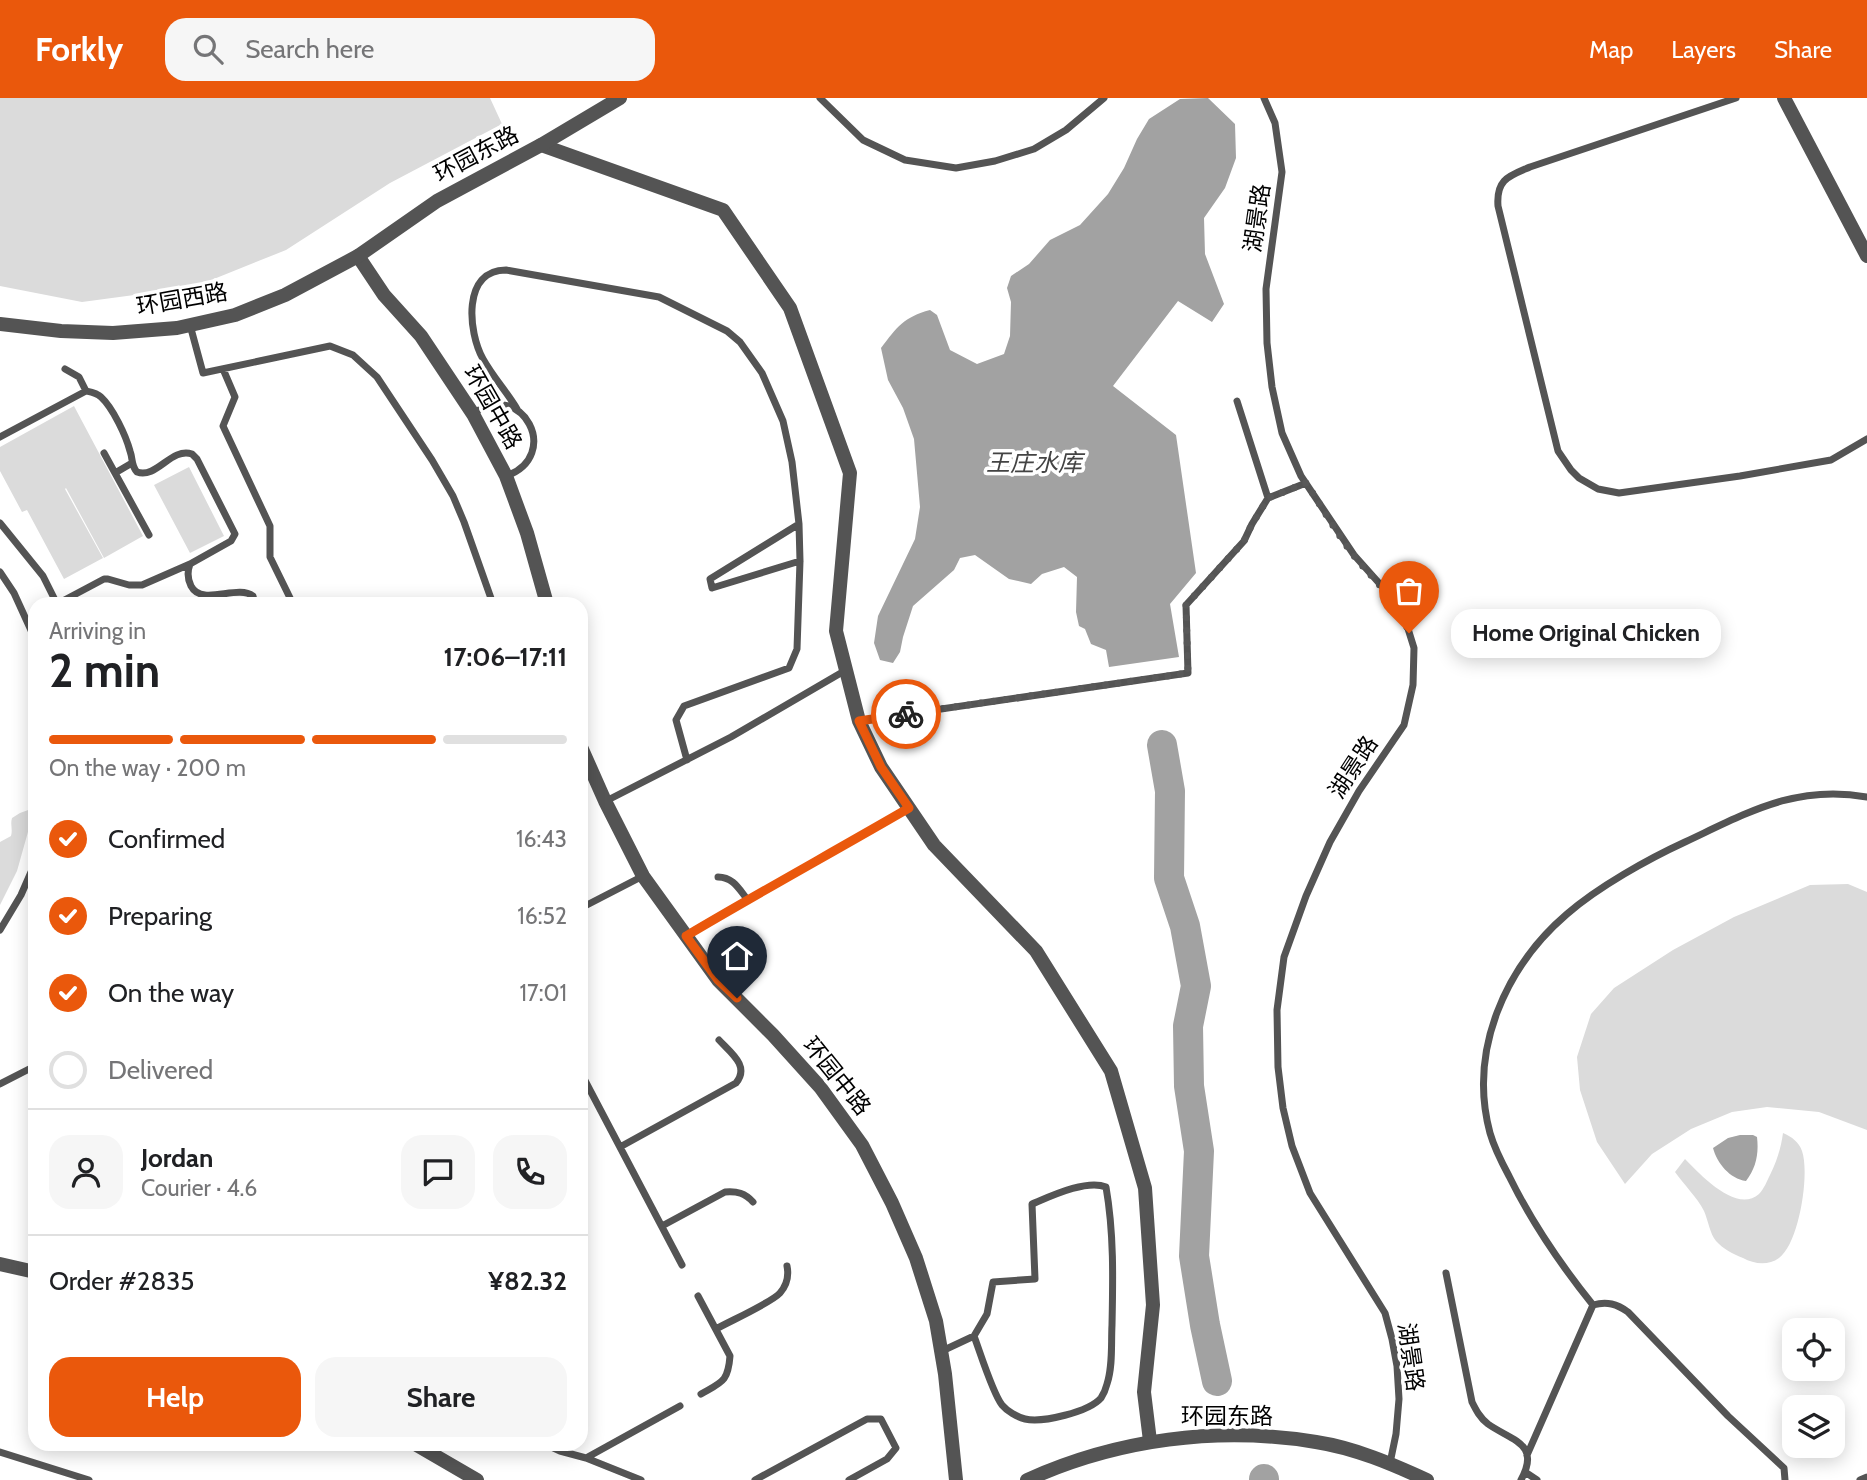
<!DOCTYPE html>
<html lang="en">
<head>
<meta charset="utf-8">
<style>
	:root { --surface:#fff; --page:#f6f6f6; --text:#202124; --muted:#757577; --line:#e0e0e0; --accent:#ea580c }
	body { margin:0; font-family:Cabin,"Noto Sans SC",sans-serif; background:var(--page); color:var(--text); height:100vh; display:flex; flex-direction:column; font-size:26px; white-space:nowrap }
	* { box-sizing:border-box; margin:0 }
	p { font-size:23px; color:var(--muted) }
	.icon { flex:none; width:38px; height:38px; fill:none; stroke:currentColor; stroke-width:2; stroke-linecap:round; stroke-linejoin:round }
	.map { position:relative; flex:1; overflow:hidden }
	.sheet { position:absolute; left:28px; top:499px; width:560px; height:854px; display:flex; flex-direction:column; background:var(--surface); border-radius:21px; box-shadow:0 4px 18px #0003 }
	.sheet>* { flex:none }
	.tools { position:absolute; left:1782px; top:1220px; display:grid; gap:14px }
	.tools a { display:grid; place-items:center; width:63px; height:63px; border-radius:14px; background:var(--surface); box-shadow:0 4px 18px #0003; font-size:35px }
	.pin { position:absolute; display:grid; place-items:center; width:60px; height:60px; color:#fff; margin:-72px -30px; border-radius:50% 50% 50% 0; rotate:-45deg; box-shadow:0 0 7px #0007 }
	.pin .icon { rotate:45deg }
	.courier { position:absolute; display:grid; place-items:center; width:70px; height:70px; margin:-35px; border:5px solid #ea580c; border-radius:50%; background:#fff; color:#222; box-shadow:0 2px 9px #0007 }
	.bubble { position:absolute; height:49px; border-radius:21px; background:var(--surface); box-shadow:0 4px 18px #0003; font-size:23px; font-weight:700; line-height:49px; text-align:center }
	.head em { font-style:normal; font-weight:700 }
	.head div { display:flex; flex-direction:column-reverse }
	.head { display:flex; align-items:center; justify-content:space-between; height:119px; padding:0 21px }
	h1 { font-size:46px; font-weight:700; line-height:52px }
	.bar { display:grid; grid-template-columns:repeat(4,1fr); gap:10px 7px; align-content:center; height:84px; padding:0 21px }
	.bar i { height:9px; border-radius:5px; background:var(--line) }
	.bar .selected { background:var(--accent) }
	.bar p { grid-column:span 4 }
	.line { display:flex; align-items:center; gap:18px; padding:0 21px; border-top:2px solid var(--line) }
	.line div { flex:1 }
	.round { display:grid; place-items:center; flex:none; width:74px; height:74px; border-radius:21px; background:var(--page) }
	ol { padding:0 21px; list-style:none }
	li { display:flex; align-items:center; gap:21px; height:77px }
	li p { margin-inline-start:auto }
	li .icon { padding:7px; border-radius:50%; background:var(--accent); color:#fff; stroke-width:4 }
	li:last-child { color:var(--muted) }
	li i { width:38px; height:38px; border:4px solid var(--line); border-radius:50% }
	.action { display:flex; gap:14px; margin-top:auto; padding:14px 21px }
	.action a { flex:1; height:80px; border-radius:21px; background:var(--accent); color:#fff; font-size:28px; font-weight:700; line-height:80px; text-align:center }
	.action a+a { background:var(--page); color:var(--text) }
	header { display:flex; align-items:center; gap:42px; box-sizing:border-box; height:98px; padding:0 35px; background:var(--accent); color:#fff }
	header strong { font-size:33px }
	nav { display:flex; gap:38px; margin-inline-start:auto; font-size:24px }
	.search { width:490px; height:63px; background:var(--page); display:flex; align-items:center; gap:18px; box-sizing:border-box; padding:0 24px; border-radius:21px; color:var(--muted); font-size:26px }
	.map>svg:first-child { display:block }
	.green { fill:#dbdbdb }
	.water { fill:#a2a2a2 }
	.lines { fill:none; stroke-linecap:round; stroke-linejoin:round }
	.river { stroke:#a2a2a2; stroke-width:30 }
	.service { stroke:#545454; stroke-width:7 }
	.minor { stroke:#545454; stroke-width:14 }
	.tertiary { stroke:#545454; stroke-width:14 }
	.done { stroke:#595959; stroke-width:7; stroke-dasharray:0 12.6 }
	.route { stroke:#ea580c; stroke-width:9 }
	.labels { text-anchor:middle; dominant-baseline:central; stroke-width:7; stroke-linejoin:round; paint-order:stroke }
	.street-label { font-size:23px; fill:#000; stroke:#fff }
	.water-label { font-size:24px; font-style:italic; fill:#434343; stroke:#fff }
</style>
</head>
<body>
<header>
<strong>Forkly</strong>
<div class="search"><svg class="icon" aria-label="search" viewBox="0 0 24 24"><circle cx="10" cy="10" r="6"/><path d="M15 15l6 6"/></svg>Search here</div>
<nav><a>Map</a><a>Layers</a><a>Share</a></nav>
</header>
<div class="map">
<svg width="1867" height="1382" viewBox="0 0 1867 1382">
	<rect width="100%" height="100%" fill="#fff"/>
	<path class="green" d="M 0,0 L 490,0 L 502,26 L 390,85 L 286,152 L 194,189 L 82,204 L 0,188 Z
		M 74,308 L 143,438 L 104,460 L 66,390 L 65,391 L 103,460 L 64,481 L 27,412 L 22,414 L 0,373 L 0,349 Z
		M 189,369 L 224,438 L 190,455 L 154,387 Z
		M 31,711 L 33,716 L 17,773 L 0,807 L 0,744 L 11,738 C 13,731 10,727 12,720 L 20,715 Z
		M 1848,786 L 1867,794 L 1867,1032 L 1819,1014 L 1767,1009 L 1732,1014 L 1691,1031 L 1652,1056 L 1625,1086 L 1597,1044 L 1580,992 L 1577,959 L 1591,916 L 1614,890 L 1673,852 L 1734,819 L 1810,787 Z
		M 1783,1035 C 1792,1039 1799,1044 1802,1053 C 1810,1076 1799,1146 1779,1160 C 1768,1168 1754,1166 1743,1160 C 1733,1156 1723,1151 1716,1143 C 1710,1136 1708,1122 1704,1113 C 1697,1099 1684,1087 1675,1074 L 1685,1061 C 1700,1076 1736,1116 1759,1096 C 1764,1091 1767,1083 1770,1077 C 1777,1063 1781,1050 1783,1035 Z"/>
	<path class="water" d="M 1208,0 L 1235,26 L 1236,60 L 1225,90 L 1204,120 L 1205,156 L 1224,206 L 1212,224 L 1178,203 L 1113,288 L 1176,337 L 1196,475 L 1170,506 L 1179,559 L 1109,569 L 1106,552 L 1091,546 L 1085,531 L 1079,528 L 1076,514 L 1077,479 L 1064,469 L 1042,476 L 1031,486 L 1009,481 L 975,457 L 960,460 L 954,472 L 913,508 L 903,539 L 900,554 L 893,565 L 880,562 L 874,545 L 878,518 L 915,441 L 920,409 L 914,341 L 903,310 L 888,282 L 881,250 C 897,229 904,219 930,212 L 937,217 L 950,252 L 977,266 L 1004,256 L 1010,238 L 1011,204 L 1007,190 L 1011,178 L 1029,166 L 1050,142 L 1080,127 L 1108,96 L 1124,70 L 1137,41 L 1149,21 L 1180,1 Z
		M 1740,1037 L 1753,1037 L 1757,1039 C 1759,1056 1756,1070 1746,1083 C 1730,1081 1717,1065 1713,1050 L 1728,1040 Z"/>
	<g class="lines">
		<path class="river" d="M 1162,647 L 1170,693 L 1169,780 L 1185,828 L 1196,888 L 1188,928 L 1189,988 L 1199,1053 L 1194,1158 L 1205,1227 L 1217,1283
			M 1264,1382 L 1264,1381"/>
		<path class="service" d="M 820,0 L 863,42 L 905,62 L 956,70 L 995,63 L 1034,51 L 1066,32 L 1104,0
			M 1264,0 L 1275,25 L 1282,74 L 1266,191 L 1267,245 L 1272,289 L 1282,335 L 1301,378 L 1354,457 L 1387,494 L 1405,521 L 1414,550 L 1413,587 L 1404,627 L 1359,693 L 1330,744 L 1306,798 L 1284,859 L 1277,912 L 1278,969 L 1283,1010 L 1292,1048 L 1310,1095 L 1385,1215 L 1392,1241 L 1397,1268 L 1399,1301 L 1396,1336 L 1390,1365
			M 1736,0 L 1530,69 C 1509,78 1496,81 1498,108 L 1558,353 L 1571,372 L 1579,380 L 1598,391 L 1619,395 L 1740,378 L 1831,362 L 1867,341
			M 190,227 L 203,275 L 330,248 L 353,257 L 377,279 L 432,362 L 453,398 L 464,424 L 493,506
			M 65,271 L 79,279 L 86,293
			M 223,271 L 235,299 L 223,328 L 270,428 L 270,459 L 293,506
			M 517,311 C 507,294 493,279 483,261 C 468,234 462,172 506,172 L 659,199 L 727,233 L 740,244 L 762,275 L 783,323 L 792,364 L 799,426
			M 473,316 C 522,280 563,358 506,378
			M 0,339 L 86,293 C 91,294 97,295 101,299 C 113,310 126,338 130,353 C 133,361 131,368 137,374 C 157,381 171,349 192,356 L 197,361 L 235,436 L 231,443 L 190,466 C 187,474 187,480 191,488 C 202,509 237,486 253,498 L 255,506
			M 104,355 L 149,437
			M 115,375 L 132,365
			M 1268,400 L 1306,385
			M 0,425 L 43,478 L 57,506
			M 0,474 L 14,495 L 35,541
			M 57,506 L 104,481 L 108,481 L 129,487 L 142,487 L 190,466
			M 859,623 L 1188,575 L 1186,507 L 1244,443 L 1252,426 L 1268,400 L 1237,303
			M 687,662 L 676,622 L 684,608 L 789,570 L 797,551 L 800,463 L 799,426 L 710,481 L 712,490 L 800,463
			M 606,703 L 731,639 L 846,572
			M 718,779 C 733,779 739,791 747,801
			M 581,810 L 643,778
			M 0,832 L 21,797 L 35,765
			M 687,837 C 760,794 835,753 909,710
			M 581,975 L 682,1167
			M 0,986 L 35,968
			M 620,1049 L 736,985 C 750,968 731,955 719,942
			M 662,1128 L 725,1094 C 737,1093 745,1095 753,1104
			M 1446,1175 L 1472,1304 C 1476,1312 1480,1320 1488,1326 C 1512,1343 1541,1345 1521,1382
			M 698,1198 L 730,1258 C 728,1284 722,1284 701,1296
			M 1593,1207 C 1607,1203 1617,1206 1628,1214 L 1728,1318 L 1784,1370 L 1785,1382
			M 716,1231 C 730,1223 771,1205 780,1195 C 787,1187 789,1178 787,1168
			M 942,1253 L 974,1238 L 987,1216 L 993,1184 L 1035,1181 L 1032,1106 C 1051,1098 1087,1081 1106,1089 C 1114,1135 1113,1181 1112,1227 C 1111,1246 1113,1268 1107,1286 C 1106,1290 1103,1297 1101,1300 C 1089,1314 1042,1325 1025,1321 C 1017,1319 1007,1313 1002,1307 C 993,1296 980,1254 974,1238
			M 545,1346 L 560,1353 L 586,1360
			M 0,1354 L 89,1382
			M 1527,1357 L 1593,1207 C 1560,1166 1532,1125 1509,1078 C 1502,1065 1494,1049 1490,1035 C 1468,953 1505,869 1567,816 C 1598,789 1648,761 1685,744 C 1747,715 1796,686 1867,699
			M 1525,1374 L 1537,1382
			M 641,1382 L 586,1360 L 680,1308
			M 755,1382 L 867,1321 L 881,1321 L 896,1350 L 887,1361 L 849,1382
			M 1860,1382 L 1867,1379"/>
		<path class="minor" d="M 541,47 L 723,112 L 790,210 L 850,375 L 836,533 L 859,623 L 881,669 L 934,747 L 1036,853 L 1111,973 L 1145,1090 L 1153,1207 L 1144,1294 L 1150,1343
			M 358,158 L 384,197 L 421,238 L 473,316 L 506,378 L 527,435 L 547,506
			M 581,649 L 605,703 L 643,778 L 718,882 L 773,937 L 820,989 L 862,1047 L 892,1105 L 916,1160 L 936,1223 L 945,1276 L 956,1382"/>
		<path class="tertiary" d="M 1784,0 L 1867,158
			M 0,226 L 61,233 L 113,235 L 177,230 L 235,217 L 285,197 L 358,158 L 437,103 L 541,47 L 620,0
			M 0,1166 L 35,1174
			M 415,1346 L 477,1382
			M 1027,1382 C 1117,1341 1218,1328 1316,1344 C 1355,1350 1392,1366 1427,1382"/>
	</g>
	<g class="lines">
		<path class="done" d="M 906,616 L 1188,575 L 1186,507 L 1244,443 L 1252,426 L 1268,400 L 1306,385 C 1322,409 1337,436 1355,459 C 1376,484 1399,504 1409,535"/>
		<path class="route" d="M 737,900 L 718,882 L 686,838 C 760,794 835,753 909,710 L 881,669 L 859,623 L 906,616"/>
	</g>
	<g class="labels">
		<g class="street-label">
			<text transform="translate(476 56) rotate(-28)">环园东路</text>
			<text transform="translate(1257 120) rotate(-82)">湖景路</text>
			<text transform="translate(182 201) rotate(-10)">环园西路</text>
			<text transform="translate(493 309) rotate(60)">环园中路</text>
			<text transform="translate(1353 669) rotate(-57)">湖景路</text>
			<text transform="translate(837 978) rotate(51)">环园中路</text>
			<text transform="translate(1411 1259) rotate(82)">湖景路</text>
			<text x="1227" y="1318">环园东路</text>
		</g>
		<g class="water-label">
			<text x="1034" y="364">王庄水库</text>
		</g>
	</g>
</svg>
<div class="tools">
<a><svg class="icon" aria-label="locate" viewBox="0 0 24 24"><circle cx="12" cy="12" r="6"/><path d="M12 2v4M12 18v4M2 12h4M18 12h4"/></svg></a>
<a><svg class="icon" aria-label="layers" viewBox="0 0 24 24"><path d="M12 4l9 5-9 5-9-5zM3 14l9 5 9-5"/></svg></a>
</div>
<div class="pin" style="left:1409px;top:535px;background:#ea580c"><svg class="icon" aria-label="bag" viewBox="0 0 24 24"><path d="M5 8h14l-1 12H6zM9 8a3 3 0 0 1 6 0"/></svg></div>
<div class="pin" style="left:737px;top:900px;background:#1f2937"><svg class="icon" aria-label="home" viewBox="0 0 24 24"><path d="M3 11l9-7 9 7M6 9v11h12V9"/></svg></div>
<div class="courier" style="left:906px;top:616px"><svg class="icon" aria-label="bike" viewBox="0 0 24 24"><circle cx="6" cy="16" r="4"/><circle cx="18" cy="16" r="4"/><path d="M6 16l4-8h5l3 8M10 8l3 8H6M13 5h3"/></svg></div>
<div class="bubble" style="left:1451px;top:511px;width:270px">Home Original Chicken</div>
<section class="sheet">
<div class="head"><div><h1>2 min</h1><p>Arriving in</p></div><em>17:06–17:11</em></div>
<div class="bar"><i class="selected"></i><i class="selected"></i><i class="selected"></i><i></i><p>On the way · 200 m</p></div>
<ol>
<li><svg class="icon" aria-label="check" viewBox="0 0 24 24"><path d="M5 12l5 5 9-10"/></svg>Confirmed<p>16:43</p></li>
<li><svg class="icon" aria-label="check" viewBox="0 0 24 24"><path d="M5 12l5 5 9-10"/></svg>Preparing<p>16:52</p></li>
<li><svg class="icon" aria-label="check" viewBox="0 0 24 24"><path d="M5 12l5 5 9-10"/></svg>On the way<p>17:01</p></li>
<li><i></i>Delivered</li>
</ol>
<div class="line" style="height:126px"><a class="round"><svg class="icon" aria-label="person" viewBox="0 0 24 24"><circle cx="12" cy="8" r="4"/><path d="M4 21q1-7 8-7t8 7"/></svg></a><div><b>Jordan</b><p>Courier · 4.6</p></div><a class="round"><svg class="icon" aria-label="chat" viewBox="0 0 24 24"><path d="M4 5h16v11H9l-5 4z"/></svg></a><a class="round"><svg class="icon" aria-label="phone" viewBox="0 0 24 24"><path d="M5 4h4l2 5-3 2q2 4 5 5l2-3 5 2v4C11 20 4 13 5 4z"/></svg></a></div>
<div class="line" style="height:91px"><div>Order #2835</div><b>¥82.32</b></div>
<div class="action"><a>Help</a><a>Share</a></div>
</section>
</div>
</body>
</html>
